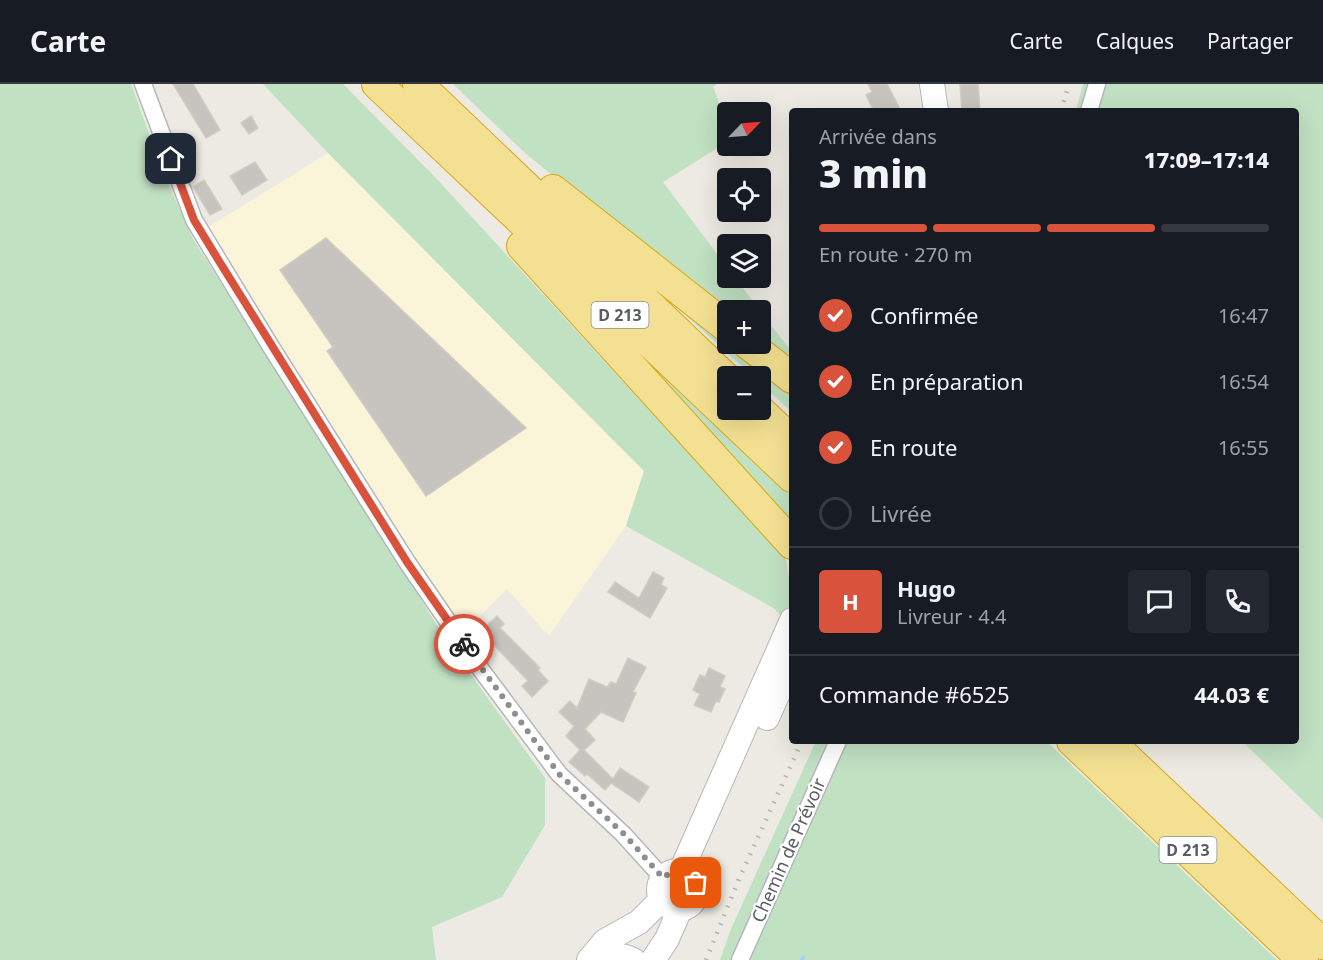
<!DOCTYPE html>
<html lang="fr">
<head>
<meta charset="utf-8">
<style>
	:root { --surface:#171b24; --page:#242831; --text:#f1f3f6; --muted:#9ea1a6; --line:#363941; --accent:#d8523c }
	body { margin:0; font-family:"Noto Sans",sans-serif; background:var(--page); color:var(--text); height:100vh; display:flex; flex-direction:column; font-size:22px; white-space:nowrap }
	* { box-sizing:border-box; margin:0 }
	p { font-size:20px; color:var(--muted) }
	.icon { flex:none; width:33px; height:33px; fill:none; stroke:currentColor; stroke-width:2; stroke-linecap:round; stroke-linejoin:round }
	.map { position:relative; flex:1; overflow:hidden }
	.drawer { position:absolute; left:789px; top:24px; width:510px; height:636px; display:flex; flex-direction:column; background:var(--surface); border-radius:6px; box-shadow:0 6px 24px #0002 }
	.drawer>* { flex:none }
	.needle { width:39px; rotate:65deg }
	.fabs { position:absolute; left:717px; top:18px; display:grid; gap:12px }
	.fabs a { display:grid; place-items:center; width:54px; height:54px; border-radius:6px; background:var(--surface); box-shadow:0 6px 24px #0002; font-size:30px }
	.pin { position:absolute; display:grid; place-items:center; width:51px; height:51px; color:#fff; margin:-26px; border-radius:12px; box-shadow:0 3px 9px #0006 }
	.courier { position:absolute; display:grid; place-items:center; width:60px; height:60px; margin:-30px; border:4px solid #d8523c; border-radius:50%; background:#fff; color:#222; box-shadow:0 2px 8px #0007 }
	.summary em { font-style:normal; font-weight:800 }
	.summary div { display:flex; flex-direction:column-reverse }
	.summary { display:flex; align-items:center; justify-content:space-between; height:102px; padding:0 30px }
	h1 { font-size:39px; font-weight:800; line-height:45px }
	.bar { display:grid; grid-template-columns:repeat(4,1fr); gap:9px 6px; align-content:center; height:72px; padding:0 30px }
	.bar i { height:8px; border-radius:4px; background:var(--line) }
	.bar .current { background:var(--accent) }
	.bar p { grid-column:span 4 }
	.line { display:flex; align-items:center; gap:15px; padding:0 30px; border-top:2px solid var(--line) }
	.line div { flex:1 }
	.round { display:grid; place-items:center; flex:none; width:63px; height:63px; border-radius:6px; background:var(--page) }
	ol { padding:0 30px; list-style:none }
	li { display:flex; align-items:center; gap:18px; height:66px }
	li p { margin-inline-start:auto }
	li .icon { padding:6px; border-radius:50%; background:var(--accent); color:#fff; stroke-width:4 }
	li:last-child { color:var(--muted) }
	li i { width:33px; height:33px; border:3px solid var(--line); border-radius:50% }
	header { display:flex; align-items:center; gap:36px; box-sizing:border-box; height:84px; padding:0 30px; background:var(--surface); border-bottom:2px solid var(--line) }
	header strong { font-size:28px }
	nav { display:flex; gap:33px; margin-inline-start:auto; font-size:21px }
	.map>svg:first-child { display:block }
	.commercial { fill:#faf4d9 }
	.green { fill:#c1e1c3 }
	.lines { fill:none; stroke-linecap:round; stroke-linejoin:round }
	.stream { stroke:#a7cff7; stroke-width:4.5 }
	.building { fill:#c7c4bf; stroke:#d0ccc1; stroke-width:1.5 }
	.street-casing { stroke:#b5b7bb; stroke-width:19 }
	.secondary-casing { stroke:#b6b8bd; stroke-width:26 }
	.highway-casing { stroke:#d9a815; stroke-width:32 }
	.street { stroke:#fff; stroke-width:16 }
	.secondary { stroke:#fff; stroke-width:24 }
	.highway { stroke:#f3e092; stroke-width:30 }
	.rail { stroke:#b2b3b3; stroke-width:4.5; stroke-dasharray:1.5 8; stroke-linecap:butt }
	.done { stroke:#8d8e8e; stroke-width:6; stroke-dasharray:0 10.8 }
	.route { stroke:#d8523c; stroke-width:8 }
	.labels { text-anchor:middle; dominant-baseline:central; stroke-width:4.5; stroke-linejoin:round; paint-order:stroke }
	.shield { fill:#fff; stroke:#8c8e90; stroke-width:1.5 }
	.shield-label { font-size:16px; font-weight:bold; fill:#5a5d61 }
	.street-label { font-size:18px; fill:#5a5d61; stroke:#fff }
</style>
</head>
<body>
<header>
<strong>Carte</strong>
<nav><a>Carte</a><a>Calques</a><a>Partager</a></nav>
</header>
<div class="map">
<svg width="1323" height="876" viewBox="0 0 1323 876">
	<rect width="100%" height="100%" fill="#eceae2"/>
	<path class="commercial" d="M 328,69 L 644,387 L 626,442 L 549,552 L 507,505 L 473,539 L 449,560 L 192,153 Z"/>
	<path class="green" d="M 0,0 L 131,0 L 161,83 L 192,153 L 449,560 L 545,694 L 545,741 L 502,813 L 432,843 L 436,876 L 0,876 Z
		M 263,0 L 343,0 L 435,93 L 786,475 L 792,513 L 784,537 L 775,525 L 626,442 L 644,387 L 328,69 Z
		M 453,0 L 717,0 L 713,3 L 727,39 L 727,58 L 663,98 L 727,183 L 728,194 L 735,194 L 760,226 L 728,226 L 728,260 L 760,260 L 760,227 L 792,268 L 792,328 L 761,300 L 760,292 L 753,292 L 655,204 L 599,129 L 525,69 Z
		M 1083,0 L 1323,0 L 1323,736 L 1242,657 L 1296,657 L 1296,27 L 1076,27 Z
		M 577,206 L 792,412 L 792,448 Z
		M 816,657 L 1046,657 L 1277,876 L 720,876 L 731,845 Z"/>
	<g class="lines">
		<path class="stream" d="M 802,876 L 803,874"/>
	</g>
	<path class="building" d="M 173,0 L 193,0 L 220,46 L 206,54 Z
		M 868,0 L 887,0 L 901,27 L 874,27 L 866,11 L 872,8 Z
		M 978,0 L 980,27 L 962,27 L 960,1 Z
		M 251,32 L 258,44 L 249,50 L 241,39 Z
		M 255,78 L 267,96 L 242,111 L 230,92 Z
		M 204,96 L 222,125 L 210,131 L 193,103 Z
		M 326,154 L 526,344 L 426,412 L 327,267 L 333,263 L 280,186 Z
		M 653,488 L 664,494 L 661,501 L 667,504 L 650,534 L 608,508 L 615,498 L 639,514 Z
		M 497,532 L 504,540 L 500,544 L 540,584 L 538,586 L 548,597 L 532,613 L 522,602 L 528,597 L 481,547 Z
		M 628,574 L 646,583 L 633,608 L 636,609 L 623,638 L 601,628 L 585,645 L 595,656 L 584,666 L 613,695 L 620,684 L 649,703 L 639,718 L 611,699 L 605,706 L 587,690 L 585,692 L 569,678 L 580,666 L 566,652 L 574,642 L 559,628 L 570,617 L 577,624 L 589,595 L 607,603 L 611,598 L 616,600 Z
		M 709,584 L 725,592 L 720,603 L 725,605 L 719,618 L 716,617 L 711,628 L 694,621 L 700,610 L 693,606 L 700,591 L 705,593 Z"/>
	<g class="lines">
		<defs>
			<path id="street" d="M 143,0 L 194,136 L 268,258 L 407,478 L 482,587 L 559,690 L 623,750 L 663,794
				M 1089,27 L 1097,0
				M 740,876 L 838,657"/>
			<path id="secondary" d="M 932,0 L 936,27
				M 767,634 L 792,578
				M 681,787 L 792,536
				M659 806a19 19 0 1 1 38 0a19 19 0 1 1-38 0Z
				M 589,876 L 605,857 L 639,838 L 661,816
				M 594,876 C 609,871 619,869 633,876
				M 653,876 L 667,855 L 680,825"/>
			<path id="highway" d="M 377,0 L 792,393
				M 418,0 L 728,296
				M 553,106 L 728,244
				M 522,162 L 792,460
				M 748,260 L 792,294
				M 759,326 L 792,357
				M 1072,657 L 1303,876
				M 1109,657 L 1323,860"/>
		</defs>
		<use href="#street" class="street-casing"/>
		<use href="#secondary" class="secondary-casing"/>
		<use href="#highway" class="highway-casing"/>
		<use href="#street" class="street"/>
		<use href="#secondary" class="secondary"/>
		<use href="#highway" class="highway"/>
		<path class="rail" d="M 1061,27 L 1069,0
			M 706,876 L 739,795 L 802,657"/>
	</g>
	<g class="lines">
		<path class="done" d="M 464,560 L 559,690 L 624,750 L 663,794 C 674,784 688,786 696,799"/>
		<path class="route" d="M 171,75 L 194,136 L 219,177 L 407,478 L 464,560"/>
	</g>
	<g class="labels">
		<g class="shield">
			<rect x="591.5" y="218" width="57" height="26" rx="4.5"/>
			<rect x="1159.5" y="753" width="57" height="26" rx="4.5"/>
		</g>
		<g class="shield-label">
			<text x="620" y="231">D 213</text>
			<text x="1188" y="766">D 213</text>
		</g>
		<g class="street-label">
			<text transform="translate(788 766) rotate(-66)">Chemin de Prévoir</text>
		</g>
	</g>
</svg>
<div class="fabs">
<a><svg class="needle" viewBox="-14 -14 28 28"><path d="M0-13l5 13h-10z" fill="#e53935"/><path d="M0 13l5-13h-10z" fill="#9ea1a6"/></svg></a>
<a><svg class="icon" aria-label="locate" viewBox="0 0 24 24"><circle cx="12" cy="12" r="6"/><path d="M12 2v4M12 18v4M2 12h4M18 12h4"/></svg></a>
<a><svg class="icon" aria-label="layers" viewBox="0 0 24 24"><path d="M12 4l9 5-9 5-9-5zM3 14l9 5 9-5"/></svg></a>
<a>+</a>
<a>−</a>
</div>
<div class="pin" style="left:696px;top:799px;background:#ea580c"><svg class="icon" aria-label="bag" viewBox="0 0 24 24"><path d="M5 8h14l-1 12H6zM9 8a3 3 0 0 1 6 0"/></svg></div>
<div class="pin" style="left:171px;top:75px;background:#1f2937"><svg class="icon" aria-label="home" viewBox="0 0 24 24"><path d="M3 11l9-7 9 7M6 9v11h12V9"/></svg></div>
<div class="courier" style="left:464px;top:560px"><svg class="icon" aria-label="bike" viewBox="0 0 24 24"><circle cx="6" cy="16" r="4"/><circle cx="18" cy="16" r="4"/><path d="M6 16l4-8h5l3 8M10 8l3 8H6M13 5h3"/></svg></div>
<section class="drawer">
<div class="summary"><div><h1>3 min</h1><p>Arrivée dans</p></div><em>17:09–17:14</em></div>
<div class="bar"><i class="current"></i><i class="current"></i><i class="current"></i><i></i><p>En route · 270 m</p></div>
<ol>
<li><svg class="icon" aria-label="check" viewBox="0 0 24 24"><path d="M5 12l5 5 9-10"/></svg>Confirmée<p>16:47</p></li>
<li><svg class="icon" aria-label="check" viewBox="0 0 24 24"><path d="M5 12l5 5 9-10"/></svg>En préparation<p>16:54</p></li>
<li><svg class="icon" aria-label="check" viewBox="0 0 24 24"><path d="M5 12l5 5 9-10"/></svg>En route<p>16:55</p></li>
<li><i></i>Livrée</li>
</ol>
<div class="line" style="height:108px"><b class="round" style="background:var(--accent);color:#fff">H</b><div><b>Hugo</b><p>Livreur · 4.4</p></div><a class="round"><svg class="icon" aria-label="chat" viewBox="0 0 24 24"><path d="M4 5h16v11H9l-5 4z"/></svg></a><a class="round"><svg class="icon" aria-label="phone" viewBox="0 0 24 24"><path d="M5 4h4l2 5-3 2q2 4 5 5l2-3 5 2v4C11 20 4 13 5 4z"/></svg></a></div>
<div class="line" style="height:78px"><div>Commande #6525</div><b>44.03 €</b></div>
</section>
</div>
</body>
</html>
